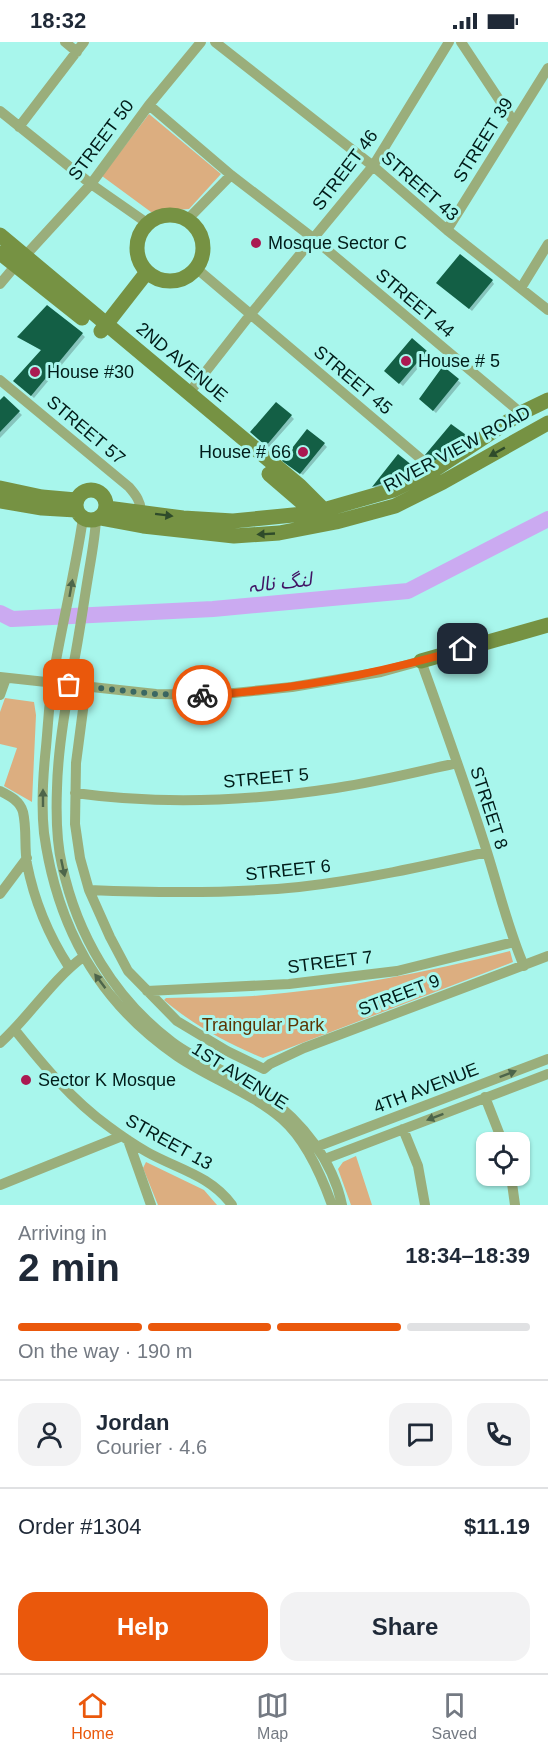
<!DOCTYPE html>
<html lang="en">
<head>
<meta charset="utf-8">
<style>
	:root { --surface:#fff; --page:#f2f2f3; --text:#1f2937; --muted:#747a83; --line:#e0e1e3; --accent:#ea580c }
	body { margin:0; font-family:Helvetica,"Noto Sans Arabic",sans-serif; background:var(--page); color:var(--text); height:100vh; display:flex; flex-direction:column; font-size:22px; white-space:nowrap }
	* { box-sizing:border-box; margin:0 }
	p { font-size:20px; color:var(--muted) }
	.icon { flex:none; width:33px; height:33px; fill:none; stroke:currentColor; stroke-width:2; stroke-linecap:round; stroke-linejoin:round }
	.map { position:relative; height:1163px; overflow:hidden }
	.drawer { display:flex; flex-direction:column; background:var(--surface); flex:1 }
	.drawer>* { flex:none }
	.tools { position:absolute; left:476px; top:1090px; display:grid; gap:12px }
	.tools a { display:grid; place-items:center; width:54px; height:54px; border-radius:12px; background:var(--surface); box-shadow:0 2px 4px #0004; font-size:30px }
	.pin { position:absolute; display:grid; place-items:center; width:51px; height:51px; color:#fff; margin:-26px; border-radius:12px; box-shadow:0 3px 9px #0006 }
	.courier { position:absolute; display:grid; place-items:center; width:60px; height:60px; margin:-30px; border:4px solid #ea580c; border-radius:50%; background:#fff; color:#222; box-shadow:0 2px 8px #0007 }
	.headline em { font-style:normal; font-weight:800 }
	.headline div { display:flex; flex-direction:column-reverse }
	.headline { display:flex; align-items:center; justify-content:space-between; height:102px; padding:0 18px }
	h1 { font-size:39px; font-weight:800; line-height:45px }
	.bar { display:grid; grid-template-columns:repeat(4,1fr); gap:9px 6px; align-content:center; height:72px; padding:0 18px }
	.bar i { height:8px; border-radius:4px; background:var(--line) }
	.bar .current { background:var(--accent) }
	.bar p { grid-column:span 4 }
	.line { display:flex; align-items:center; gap:15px; padding:0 18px; border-top:2px solid var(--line) }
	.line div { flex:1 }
	.round { display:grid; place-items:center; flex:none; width:63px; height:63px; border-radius:18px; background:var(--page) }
	.button { display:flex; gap:12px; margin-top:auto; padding:12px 18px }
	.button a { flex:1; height:69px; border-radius:18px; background:var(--accent); color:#fff; font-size:24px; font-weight:800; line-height:69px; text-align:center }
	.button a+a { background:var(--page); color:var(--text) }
	.status { display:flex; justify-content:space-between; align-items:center; height:42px; padding:0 30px; background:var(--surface); direction:ltr }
	.status svg { height:16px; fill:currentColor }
	.menu { display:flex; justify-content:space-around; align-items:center; height:84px; border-top:2px solid var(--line); background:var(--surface); font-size:16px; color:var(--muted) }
	.menu a { display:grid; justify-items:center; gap:3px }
	.menu .current { color:var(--accent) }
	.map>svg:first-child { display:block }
	.green { fill:#dcae80 }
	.shadow { fill:#0003 }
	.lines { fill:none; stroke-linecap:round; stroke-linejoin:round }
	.river { stroke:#cbaaf1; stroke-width:16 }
	.building { fill:#135f45 }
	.street { stroke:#9aae7b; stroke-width:10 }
	.secondary { stroke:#769243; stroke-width:15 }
	.oneway { fill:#2f4b2a }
	.oneway2 { fill:#4d654a }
	.done { stroke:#3b6863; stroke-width:6; stroke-dasharray:0 10.8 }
	.route { stroke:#ea580c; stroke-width:8 }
	.poi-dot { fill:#aa1951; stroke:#a8f6ec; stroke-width:2 }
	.labels { text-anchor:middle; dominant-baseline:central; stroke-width:6; stroke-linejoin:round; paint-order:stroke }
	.street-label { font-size:18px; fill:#001c19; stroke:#a8f6ec }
	.poi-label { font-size:18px; fill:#001c19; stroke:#a8f6ec; text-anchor:start }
	.park-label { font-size:18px; fill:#5c3503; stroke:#a8f6ec }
	.water-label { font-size:20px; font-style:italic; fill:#411364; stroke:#a8f6ec }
</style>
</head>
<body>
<div class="status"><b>18:32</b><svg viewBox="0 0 49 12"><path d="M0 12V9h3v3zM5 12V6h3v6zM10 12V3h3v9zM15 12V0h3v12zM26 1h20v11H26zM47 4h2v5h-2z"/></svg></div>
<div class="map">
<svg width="548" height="1163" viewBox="0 0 548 1163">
	<rect width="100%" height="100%" fill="#a8f6ec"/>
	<path class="green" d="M 149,72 L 221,132 L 189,167 L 151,170 L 102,134 Z
		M 5,656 L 34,660 L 36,673 L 32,760 L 4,744 L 17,706 L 0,702 L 0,670 Z
		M 510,909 L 513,920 L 263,1016 C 228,1002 193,983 164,958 L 166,956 C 195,955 224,956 253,954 C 341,947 425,931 510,909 Z
		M 356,1114 L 372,1163 L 351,1163 L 338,1127 L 343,1120 Z
		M 146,1120 L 204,1148 L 217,1163 L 158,1163 L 143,1126 Z"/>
	<path class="shadow" d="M 492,239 L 494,242 L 472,269 L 441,243 Z
		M 82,292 L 85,295 L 34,356 L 15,339 L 42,309 L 19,295 Z
		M 426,310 L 429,313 L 403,344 L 386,329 Z
		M 443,326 L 461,341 L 436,371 L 421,357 Z
		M 4,356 L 22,373 L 0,396 L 0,360 Z
		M 291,374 L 294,377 L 269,405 L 252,390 Z
		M 324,402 L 327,405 L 303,433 L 287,422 Z
		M 398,414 L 419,431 L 376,447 L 374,445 Z"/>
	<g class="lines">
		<path class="river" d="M 0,571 L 12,577 L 213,567 L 408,549 L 548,477"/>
	</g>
	<path class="building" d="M 460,212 L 493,238 L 469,267 L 436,241 Z
		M 47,263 L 83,291 L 31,354 L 13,339 L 41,308 L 17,295 Z
		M 412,296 L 427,309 L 399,342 L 384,329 Z
		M 443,324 L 459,337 L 433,369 L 419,357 Z
		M 4,354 L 20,369 L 0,390 L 0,358 Z
		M 276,360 L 292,373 L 266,404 L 250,390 Z
		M 451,382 L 473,398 L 434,419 L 425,413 Z
		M 307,387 L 325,401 L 300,432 L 282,419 Z
		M 398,412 L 418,428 L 372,445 Z"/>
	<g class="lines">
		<path class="street" d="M 65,0 L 77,10
			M 215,0 L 373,124 L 447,188 L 548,268
			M 461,0 L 514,80
			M 149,63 L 231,133 L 313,196 L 521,371
			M 0,69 L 91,142 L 147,181
			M 19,85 L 84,0
			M 188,177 L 231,133
			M 447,188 L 548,26
			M 25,214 L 91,142 L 149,63 L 201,0
			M 196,226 L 434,428
			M 0,242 L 16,223
			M 521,246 L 548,202
			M 0,338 L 129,445 C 136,453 141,460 141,470
			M 189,351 L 250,273 L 373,124 L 449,0
			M 83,476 C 75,531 61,586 52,641 C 49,662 48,684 46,705 C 43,733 41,763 44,791 C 57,885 98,960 177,1014 C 211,1037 252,1051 282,1077 C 305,1097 322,1135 332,1163
			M 96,477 C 95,497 91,516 88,535 C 83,565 79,595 73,625 C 65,665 58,705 57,746 C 56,772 56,798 62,823 C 77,893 114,956 172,1000 C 201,1022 237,1032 266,1054 C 302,1079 333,1119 342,1163
			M 0,635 L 156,652 L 214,653 L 292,645 L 381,630 L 421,619 C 444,683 467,746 487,810 C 499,848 508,887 524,924
			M 86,645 L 76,721 L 75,782 L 80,816 L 89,848 L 110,895 L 128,929 L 177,979 L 227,1009 L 264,1027 L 270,1022 L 304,1006 L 548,914
			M 0,653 L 6,636
			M 0,749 C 10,754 20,759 23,770 C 27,787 24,805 27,822 C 34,858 49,894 69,925
			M 75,751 C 161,763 251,759 336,746 C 377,740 417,730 457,721
			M 89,848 C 159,851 229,852 299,845 C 362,838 425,824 487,810
			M 0,852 L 27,816
			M 147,949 L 289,942 L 397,929 L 514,900
			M 15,988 C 43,1023 72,1058 108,1084 C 120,1093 133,1102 147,1110 C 177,1127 210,1133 232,1163
			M 0,1001 C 30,974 51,939 83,915
			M 485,1055 L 503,1101
			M 403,1087 L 418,1124 L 425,1163
			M 128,1098 L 151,1163
			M 316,1105 L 548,1017
			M 325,1117 L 548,1032
			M 511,1134 L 515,1163
			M 0,1143 L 122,1094"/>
		<path class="secondary" d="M137 206a33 33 0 1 1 66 0a33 33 0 1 1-66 0Z
			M 0,193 L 300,444 L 329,473
			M 0,211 L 82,276
			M 101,289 L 147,230
			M 269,432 L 312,469
			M 0,446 L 42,455 L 76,458
			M76 463a15 15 0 1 1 30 0a15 15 0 1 1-30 0Z
			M 0,459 L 42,466 L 76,468
			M 107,466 L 183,476 L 233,479 L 313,471 L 393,448 L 434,428 L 521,371 L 548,358
			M 100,476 L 143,484 L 234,494 L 279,491 L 336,480 L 395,464 L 443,440 L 548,381
			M 421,619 L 548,583"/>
	</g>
	<defs><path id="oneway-solid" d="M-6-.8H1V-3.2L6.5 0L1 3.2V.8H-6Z" transform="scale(1.5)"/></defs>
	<g class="oneway">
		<use href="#oneway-solid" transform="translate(497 410) rotate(151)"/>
		<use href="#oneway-solid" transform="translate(164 473) rotate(7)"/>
		<use href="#oneway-solid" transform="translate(266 492) rotate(177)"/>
	</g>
	<g class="oneway2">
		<use href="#oneway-solid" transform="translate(71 546) rotate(-80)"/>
		<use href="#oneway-solid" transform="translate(43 756) rotate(-90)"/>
		<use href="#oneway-solid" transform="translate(63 826) rotate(78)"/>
		<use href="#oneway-solid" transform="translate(100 939) rotate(-127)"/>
		<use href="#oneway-solid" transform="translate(508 1032) rotate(-21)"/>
		<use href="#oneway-solid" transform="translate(435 1075) rotate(159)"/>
	</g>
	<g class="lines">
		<path class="done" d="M 69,643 L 156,652 L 202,653"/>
		<path class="route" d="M 202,653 C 222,653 242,650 262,648 C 330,641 397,626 463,607"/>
	</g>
	<g class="poi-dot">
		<circle cx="256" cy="201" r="6"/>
		<circle cx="406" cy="319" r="6"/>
		<circle cx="35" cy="330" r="6"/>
		<circle cx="303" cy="410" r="6"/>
		<circle cx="26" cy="1038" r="6"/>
	</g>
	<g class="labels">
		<g class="street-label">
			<text transform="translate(101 98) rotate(-53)">STREET 50</text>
			<text transform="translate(483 98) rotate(-58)">STREET 39</text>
			<text transform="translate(345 128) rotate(-53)">STREET 46</text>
			<text transform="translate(420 144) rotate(41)">STREET 43</text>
			<text transform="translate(415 261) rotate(40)">STREET 44</text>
			<text transform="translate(182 320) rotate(40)">2ND AVENUE</text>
			<text transform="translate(353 338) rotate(40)">STREET 45</text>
			<text transform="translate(86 388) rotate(40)">STREET 57</text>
			<text transform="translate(457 407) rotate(-28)">RIVER VIEW ROAD</text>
			<text transform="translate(266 736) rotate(-5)">STREET 5</text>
			<text transform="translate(489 766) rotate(72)">STREET 8</text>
			<text transform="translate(288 828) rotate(-6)">STREET 6</text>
			<text transform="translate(330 920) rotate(-7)">STREET 7</text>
			<text transform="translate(399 953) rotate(-21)">STREET 9</text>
			<text transform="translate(240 1034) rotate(32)">1ST AVENUE</text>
			<text transform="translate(426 1046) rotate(-21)">4TH AVENUE</text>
			<text transform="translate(169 1100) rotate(29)">STREET 13</text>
		</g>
		<g class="poi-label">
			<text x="268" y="201">Mosque Sector C</text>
			<text x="418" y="319">House # 5</text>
			<text x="47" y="330">House #30</text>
			<text x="291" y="410" text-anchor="end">House # 66</text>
			<text x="38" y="1038">Sector K Mosque</text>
		</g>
		<g class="park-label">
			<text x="263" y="983">Traingular Park</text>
		</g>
		<g class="water-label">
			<text transform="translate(280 540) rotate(-6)">لنگ نالہ</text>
		</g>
	</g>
</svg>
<div class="tools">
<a><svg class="icon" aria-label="locate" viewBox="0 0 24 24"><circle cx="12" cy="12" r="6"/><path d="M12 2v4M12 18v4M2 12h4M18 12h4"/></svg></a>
</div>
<div class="pin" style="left:69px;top:643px;background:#ea580c"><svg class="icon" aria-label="bag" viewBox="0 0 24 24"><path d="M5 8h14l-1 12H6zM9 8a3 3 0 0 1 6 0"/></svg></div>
<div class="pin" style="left:463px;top:607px;background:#1f2937"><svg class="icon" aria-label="home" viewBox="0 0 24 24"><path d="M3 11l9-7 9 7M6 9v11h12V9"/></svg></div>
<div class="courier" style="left:202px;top:653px"><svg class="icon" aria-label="bike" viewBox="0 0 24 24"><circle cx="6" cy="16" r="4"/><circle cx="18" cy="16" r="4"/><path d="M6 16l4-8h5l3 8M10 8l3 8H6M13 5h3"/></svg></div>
</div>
<section class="drawer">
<div class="headline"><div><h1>2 min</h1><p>Arriving in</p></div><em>18:34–18:39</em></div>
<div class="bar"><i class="current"></i><i class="current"></i><i class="current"></i><i></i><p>On the way · 190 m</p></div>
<div class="line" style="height:108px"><a class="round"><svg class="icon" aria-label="person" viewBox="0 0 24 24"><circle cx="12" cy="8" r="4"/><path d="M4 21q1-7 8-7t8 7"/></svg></a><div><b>Jordan</b><p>Courier · 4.6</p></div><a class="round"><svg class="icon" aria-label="chat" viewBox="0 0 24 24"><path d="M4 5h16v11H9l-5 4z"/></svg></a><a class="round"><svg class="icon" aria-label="phone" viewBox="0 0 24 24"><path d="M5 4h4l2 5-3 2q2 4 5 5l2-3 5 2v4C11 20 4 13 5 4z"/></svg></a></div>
<div class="line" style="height:78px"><div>Order #1304</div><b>$11.19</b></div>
<div class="button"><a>Help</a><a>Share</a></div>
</section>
<nav class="menu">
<a class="current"><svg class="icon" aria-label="home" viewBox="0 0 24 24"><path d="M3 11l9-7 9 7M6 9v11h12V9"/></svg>Home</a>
<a><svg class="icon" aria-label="map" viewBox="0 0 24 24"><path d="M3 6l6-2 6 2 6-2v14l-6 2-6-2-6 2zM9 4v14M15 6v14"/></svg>Map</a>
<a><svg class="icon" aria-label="saved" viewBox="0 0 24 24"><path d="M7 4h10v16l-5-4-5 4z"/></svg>Saved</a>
</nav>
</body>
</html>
